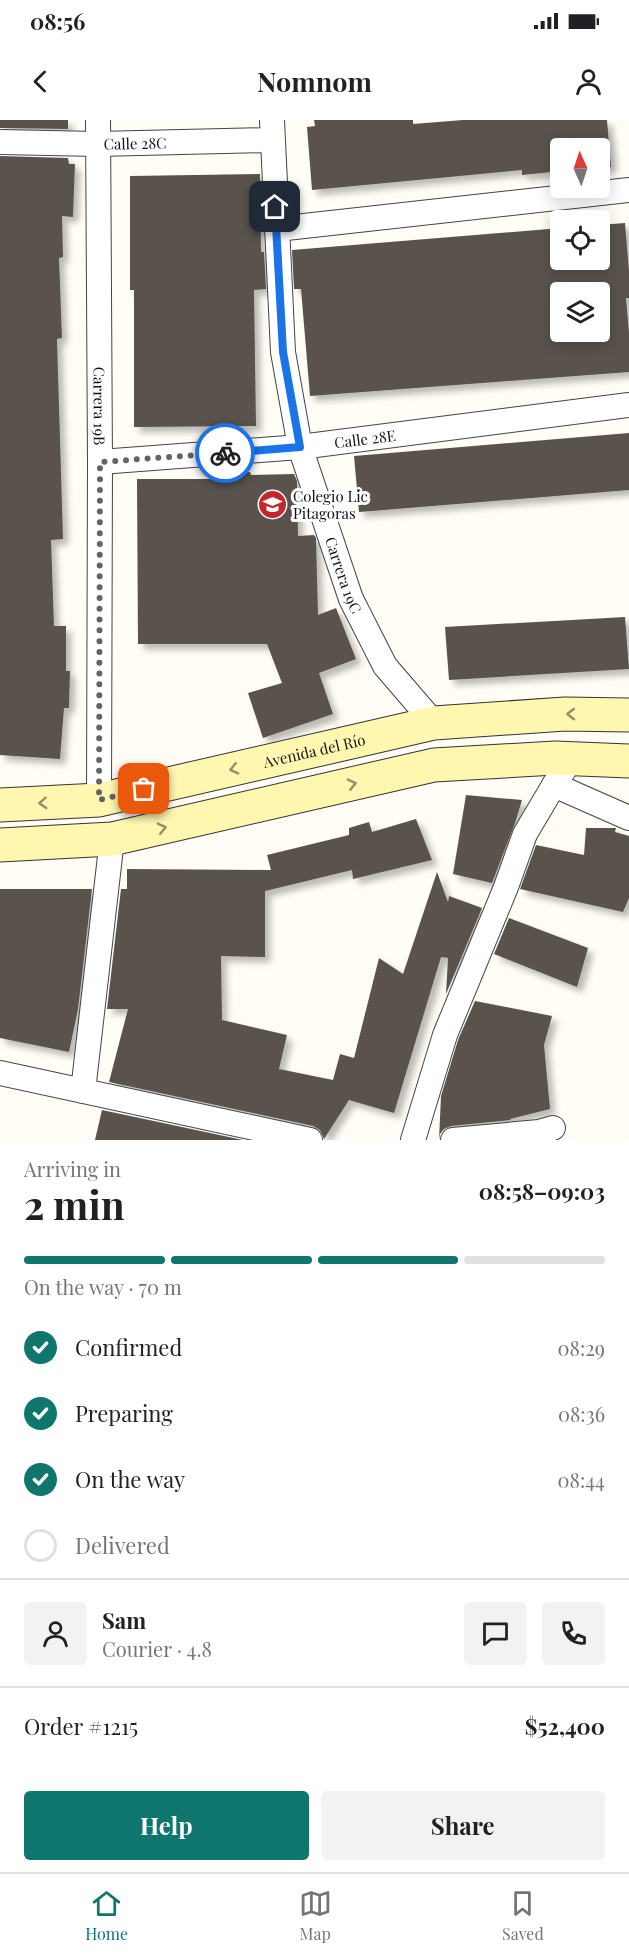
<!DOCTYPE html>
<html lang="en">
<head>
<meta charset="utf-8">
<style>
	:root { --surface:#fff; --page:#f2f2f2; --text:#202124; --muted:#757577; --line:#e0e0e0; --accent:#0f766e }
	body { margin:0; font-family:"Playfair Display",serif; background:var(--page); color:var(--text); height:100vh; display:flex; flex-direction:column; font-size:22px; white-space:nowrap }
	* { box-sizing:border-box; margin:0 }
	p { font-size:20px; color:var(--muted) }
	.icon { flex:none; width:33px; height:33px; fill:none; stroke:currentColor; stroke-width:2; stroke-linecap:round; stroke-linejoin:round }
	.map { position:relative; height:1020px; overflow:hidden }
	.details { display:flex; flex-direction:column; background:var(--surface); flex:1 }
	.details>* { flex:none }
	.needle { width:39px; rotate:357deg }
	.tools { position:absolute; left:550px; top:18px; display:grid; gap:12px }
	.tools a { display:grid; place-items:center; width:60px; height:60px; border-radius:6px; background:var(--surface); box-shadow:0 3px 15px #0003; font-size:30px }
	.pin { position:absolute; display:grid; place-items:center; width:51px; height:51px; color:#fff; margin:-26px; border-radius:12px; box-shadow:0 3px 9px #0006 }
	.courier { position:absolute; display:grid; place-items:center; width:60px; height:60px; margin:-30px; border:4px solid #1a73e8; border-radius:50%; background:#fff; color:#222; box-shadow:0 2px 8px #0007 }
	.overview em { font-style:normal; font-weight:700 }
	.overview div { display:flex; flex-direction:column-reverse }
	.overview { display:flex; align-items:center; justify-content:space-between; height:102px; padding:0 24px }
	h1 { font-size:39px; font-weight:700; line-height:45px }
	.bar { display:grid; grid-template-columns:repeat(4,1fr); gap:9px 6px; align-content:center; height:72px; padding:0 24px }
	.bar i { height:8px; border-radius:4px; background:var(--line) }
	.bar .current { background:var(--accent) }
	.bar p { grid-column:span 4 }
	.line { display:flex; align-items:center; gap:15px; padding:0 24px; border-top:2px solid var(--line) }
	.line div { flex:1 }
	.round { display:grid; place-items:center; flex:none; width:63px; height:63px; border-radius:6px; background:var(--page) }
	ol { padding:0 24px; list-style:none }
	li { display:flex; align-items:center; gap:18px; height:66px }
	li p { margin-inline-start:auto }
	li .icon { padding:6px; border-radius:50%; background:var(--accent); color:#fff; stroke-width:4 }
	li:last-child { color:var(--muted) }
	li i { width:33px; height:33px; border:3px solid var(--line); border-radius:50% }
	.action { display:flex; gap:12px; margin-top:auto; padding:12px 24px }
	.action a { flex:1; height:69px; border-radius:6px; background:var(--accent); color:#fff; font-size:24px; font-weight:700; line-height:69px; text-align:center }
	.action a+a { background:var(--page); color:var(--text) }
	.status { display:flex; justify-content:space-between; align-items:center; height:42px; padding:0 30px; background:var(--surface); direction:ltr }
	.status svg { height:16px; fill:currentColor }
	header { display:flex; justify-content:space-between; align-items:center; height:78px; padding:0 24px; background:var(--surface); font-size:27px; font-weight:700 }
	.tabs { display:flex; justify-content:space-around; align-items:center; height:84px; border-top:2px solid var(--line); background:var(--surface); font-size:16px; color:var(--muted) }
	.tabs a { display:grid; justify-items:center; gap:3px }
	.tabs .current { color:var(--accent) }
	.map>svg:first-child { display:block }
	.building { fill:#5a524d; fill-rule:evenodd; filter:url(#shadow) }
	.lines { fill:none; stroke-linecap:round; stroke-linejoin:round }
	.street-casing { stroke:#444; stroke-width:26 }
	.secondary-casing { stroke:#333; stroke-width:35 }
	.street { stroke:#fff; stroke-width:24 }
	.secondary { stroke:#fff6b0; stroke-width:33 }
	.oneway { stroke:#948f68 }
	.done { stroke:#646461; stroke-width:6; stroke-dasharray:0 10.8 }
	.route { stroke:#1a73e8; stroke-width:8 }
	.labels { text-anchor:middle; dominant-baseline:central; stroke-width:6; stroke-linejoin:round; paint-order:stroke }
	.street-label { font-size:15px; fill:#111; stroke:#fff }
	.poi-label { font-size:15px; fill:#111; stroke:#fff; text-anchor:start }
</style>
</head>
<body>
<div class="status"><b>08:56</b><svg viewBox="0 0 49 12"><path d="M0 12V9h3v3zM5 12V6h3v6zM10 12V3h3v9zM15 12V0h3v12zM26 1h20v11H26zM47 4h2v5h-2z"/></svg></div>
<header><svg class="icon" aria-label="back" viewBox="0 0 24 24"><path d="M15 5l-7 7 7 7"/></svg>Nomnom<svg class="icon" aria-label="person" viewBox="0 0 24 24"><circle cx="12" cy="8" r="4"/><path d="M4 21q1-7 8-7t8 7"/></svg></header>
<div class="map">
<svg width="629" height="1020" viewBox="0 0 629 1020">
	<defs>
		<filter id="shadow"><feDropShadow dx="5.5" dy="5.5" stdDeviation="3" flood-color="#0004"/></filter>
	</defs>
	<rect width="100%" height="100%" fill="#fffdf5"/>
	<path class="building" d="M 0,0 L 68,0 L 68,9 L 0,8 Z
		M 314,0 L 413,0 L 413,4 L 463,0 L 607,0 L 611,47 L 600,48 L 600,28 L 561,28 L 561,51 L 522,55 L 522,50 L 312,70 L 307,7 L 315,6 Z
		M 0,36 L 68,38 L 69,44 L 75,44 L 73,97 L 62,96 L 63,137 L 59,138 L 62,218 L 57,219 L 63,419 L 51,420 L 54,506 L 66,506 L 66,551 L 70,551 L 69,588 L 64,588 L 60,639 L 0,635 Z
		M 260,54 L 261,132 L 264,132 L 266,169 L 254,170 L 256,306 L 134,307 L 134,170 L 130,170 L 130,56 Z
		M 625,103 L 629,151 L 629,178 L 626,178 L 629,213 L 629,252 L 310,276 L 301,169 L 294,169 L 292,130 L 561,108 L 561,140 L 600,140 L 600,105 ZM 561,172 L 600,172 L 600,212 L 561,212 Z
		M 629,313 L 629,370 L 359,392 L 354,336 Z
		M 250,352 L 251,355 L 294,354 L 297,361 L 298,416 L 314,415 L 316,418 L 318,495 L 336,488 L 356,539 L 319,553 L 333,594 L 263,618 L 248,573 L 282,563 L 267,524 L 138,524 L 137,359 L 221,359 L 221,354 Z
		M 625,497 L 629,549 L 449,560 L 445,507 Z
		M 466,675 L 522,680 L 515,703 L 492,763 L 453,754 Z
		M 416,699 L 432,740 L 353,759 L 352,750 L 265,771 L 265,837 L 221,836 L 222,900 L 287,915 L 279,949 L 333,960 L 340,934 L 354,938 L 379,838 L 403,854 L 437,752 L 448,782 L 449,776 L 482,788 L 446,874 L 448,838 L 441,837 L 394,993 L 349,980 L 324,1019 L 320,1010 L 313,1006 L 109,962 L 128,889 L 107,889 L 121,769 L 127,769 L 127,749 L 271,750 L 267,735 L 349,715 L 349,708 L 369,702 L 372,712 Z
		M 586,708 L 616,708 L 615,712 L 629,716 L 629,778 L 623,792 L 520,769 L 536,725 L 584,735 Z
		M 0,769 L 92,769 L 78,889 L 69,932 L 0,918 Z
		M 509,798 L 588,828 L 577,867 L 494,834 Z
		M 475,881 L 552,896 L 544,925 L 550,989 L 510,999 L 511,1000 L 451,1006 L 444,1009 L 440,1014 L 439,1020 L 441,976 L 458,920 Z
		M 102,990 L 243,1020 L 95,1020 Z"/>
	<g class="lines">
		<defs>
			<g id="street">
				<path id="s1" d="M 98,0 L 100,342 L 99,680"/>
				<path id="s2" d="M 272,0 L 283,232 L 300,327 L 351,479 L 385,546 L 434,603"/>
				<path id="s3" d="M 0,22 L 97,24 L 271,20"/>
				<path d="M 277,109 L 629,70"/>
				<path id="s4" d="M 100,342 L 300,327 L 629,285"/>
				<path d="M 554,665 L 629,698"/>
				<path d="M 0,953 L 310,1020"/>
				<path d="M 83,971 L 112,719"/>
				<path d="M 413,1020 L 445,915 L 506,767 L 525,714 L 554,665 L 572,638"/>
				<path d="M 453,1020 L 539,1012 L 553,1008"/>
			</g>
			<g id="secondary">
				<path id="s5" d="M 0,685 L 99,680 L 434,603 L 565,594 L 629,595"/>
				<path d="M 0,725 L 112,719 L 434,645 L 555,638 L 629,641"/>
			</g>
		</defs>
		<use href="#street" class="street-casing"/>
		<use href="#secondary" class="secondary-casing"/>
		<use href="#street" class="street"/>
		<use href="#secondary" class="secondary"/>
	</g>
	<defs><path id="oneway-chevron" d="M-2-3.5L2.5 0L-2 3.5" fill="none" stroke-width="1.6" stroke-linecap="round" stroke-linejoin="round" transform="scale(1.5)"/></defs>
	<g class="oneway">
		<use href="#oneway-chevron" transform="translate(571 594) rotate(180)"/>
		<use href="#oneway-chevron" transform="translate(234 649) rotate(167)"/>
		<use href="#oneway-chevron" transform="translate(352 664) rotate(-13)"/>
		<use href="#oneway-chevron" transform="translate(43 683) rotate(177)"/>
		<use href="#oneway-chevron" transform="translate(162 708) rotate(-13)"/>
	</g>
	<g class="lines">
		<path class="done" d="M 144,669 L 99,680 L 100,342 L 225,333"/>
		<path class="route" d="M 225,333 L 300,327 L 283,232 L 275,87"/>
	</g>
	<defs>
		<symbol id="school-disc" viewBox="-11 -11 22 22"><circle r="9.5" fill="#c4262e" stroke="#fff"/><path d="M0-5L7-2L0 1L-7-2ZM-4 1L0 2.5L4 1V4Q0 6-4 4Z" fill="#fff"/></symbol>
	</defs>
	<g fill-rule="evenodd">
		<use href="#school-disc" x="256" y="368" width="33" height="33"/>
	</g>
	<g class="labels">
		<g class="street-label">
			<text stroke="none"><textPath href="#s3" startOffset="135">Calle 28C</textPath></text>
			<text stroke="none"><textPath href="#s1" startOffset="286">Carrera 19B</textPath></text>
			<text stroke="none"><textPath href="#s4" startOffset="266">Calle 28E</textPath></text>
			<text stroke="none"><textPath href="#s2" startOffset="464">Carrera 19C</textPath></text>
			<text stroke="none"><textPath href="#s5" startOffset="320">Avenida del Río</textPath></text>
		</g>
		<g class="poi-label">
			<text x="293" y="376">Colegio Lic<tspan x="293" dy="17">Pitagoras</tspan></text>
		</g>
	</g>
</svg>
<div class="tools">
<a><svg class="needle" viewBox="-14 -14 28 28"><path d="M0-13l5 13h-10z" fill="#e53935"/><path d="M0 13l5-13h-10z" fill="#757577"/></svg></a>
<a><svg class="icon" aria-label="locate" viewBox="0 0 24 24"><circle cx="12" cy="12" r="6"/><path d="M12 2v4M12 18v4M2 12h4M18 12h4"/></svg></a>
<a><svg class="icon" aria-label="layers" viewBox="0 0 24 24"><path d="M12 4l9 5-9 5-9-5zM3 14l9 5 9-5"/></svg></a>
</div>
<div class="pin" style="left:144px;top:669px;background:#ea580c"><svg class="icon" aria-label="bag" viewBox="0 0 24 24"><path d="M5 8h14l-1 12H6zM9 8a3 3 0 0 1 6 0"/></svg></div>
<div class="pin" style="left:275px;top:87px;background:#1f2937"><svg class="icon" aria-label="home" viewBox="0 0 24 24"><path d="M3 11l9-7 9 7M6 9v11h12V9"/></svg></div>
<div class="courier" style="left:225px;top:333px"><svg class="icon" aria-label="bike" viewBox="0 0 24 24"><circle cx="6" cy="16" r="4"/><circle cx="18" cy="16" r="4"/><path d="M6 16l4-8h5l3 8M10 8l3 8H6M13 5h3"/></svg></div>
</div>
<section class="details">
<div class="overview"><div><h1>2 min</h1><p>Arriving in</p></div><em>08:58–09:03</em></div>
<div class="bar"><i class="current"></i><i class="current"></i><i class="current"></i><i></i><p>On the way · 70 m</p></div>
<ol>
<li><svg class="icon" aria-label="check" viewBox="0 0 24 24"><path d="M5 12l5 5 9-10"/></svg>Confirmed<p>08:29</p></li>
<li><svg class="icon" aria-label="check" viewBox="0 0 24 24"><path d="M5 12l5 5 9-10"/></svg>Preparing<p>08:36</p></li>
<li><svg class="icon" aria-label="check" viewBox="0 0 24 24"><path d="M5 12l5 5 9-10"/></svg>On the way<p>08:44</p></li>
<li><i></i>Delivered</li>
</ol>
<div class="line" style="height:108px"><a class="round"><svg class="icon" aria-label="person" viewBox="0 0 24 24"><circle cx="12" cy="8" r="4"/><path d="M4 21q1-7 8-7t8 7"/></svg></a><div><b>Sam</b><p>Courier · 4.8</p></div><a class="round"><svg class="icon" aria-label="chat" viewBox="0 0 24 24"><path d="M4 5h16v11H9l-5 4z"/></svg></a><a class="round"><svg class="icon" aria-label="phone" viewBox="0 0 24 24"><path d="M5 4h4l2 5-3 2q2 4 5 5l2-3 5 2v4C11 20 4 13 5 4z"/></svg></a></div>
<div class="line" style="height:78px"><div>Order #1215</div><b>$52,400</b></div>
<div class="action"><a>Help</a><a>Share</a></div>
</section>
<nav class="tabs">
<a class="current"><svg class="icon" aria-label="home" viewBox="0 0 24 24"><path d="M3 11l9-7 9 7M6 9v11h12V9"/></svg>Home</a>
<a><svg class="icon" aria-label="map" viewBox="0 0 24 24"><path d="M3 6l6-2 6 2 6-2v14l-6 2-6-2-6 2zM9 4v14M15 6v14"/></svg>Map</a>
<a><svg class="icon" aria-label="saved" viewBox="0 0 24 24"><path d="M7 4h10v16l-5-4-5 4z"/></svg>Saved</a>
</nav>
</body>
</html>
